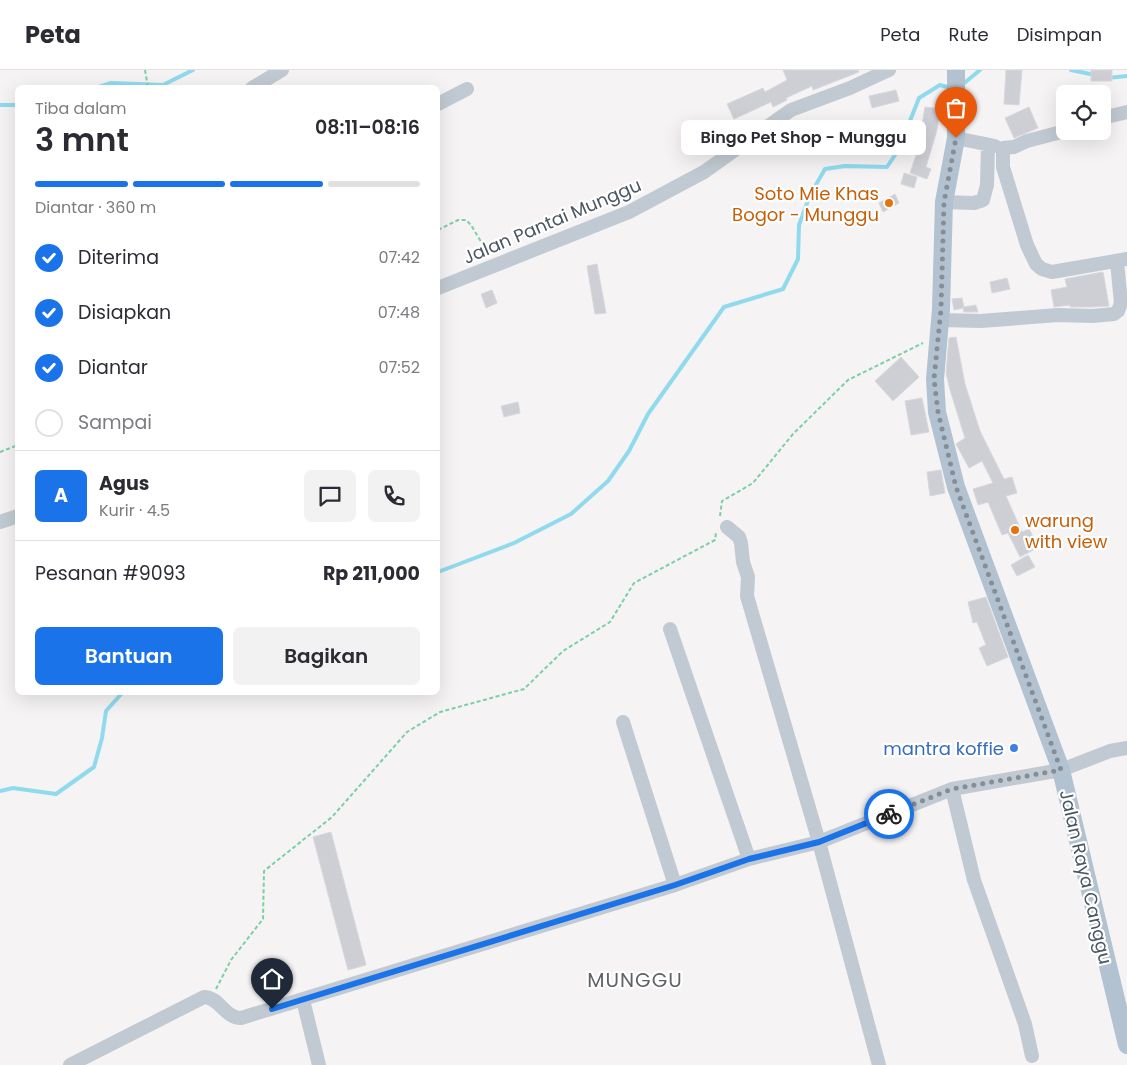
<!DOCTYPE html>
<html lang="id">
<head>
<meta charset="utf-8">
<style>
	:root { --surface:#fff; --page:#f2f2f3; --text:#2b2b33; --muted:#7c7c81; --line:#e1e1e2; --accent:#1a73e8 }
	body { margin:0; font-family:Poppins,sans-serif; background:var(--page); color:var(--text); height:100vh; display:flex; flex-direction:column; font-size:19px; white-space:nowrap }
	* { box-sizing:border-box; margin:0 }
	p { font-size:16px; color:var(--muted) }
	.icon { flex:none; width:28px; height:28px; fill:none; stroke:currentColor; stroke-width:2; stroke-linecap:round; stroke-linejoin:round }
	.map { position:relative; flex:1; overflow:hidden }
	.details { position:absolute; left:15px; top:15px; width:425px; height:610px; display:flex; flex-direction:column; background:var(--surface); border-radius:8px; box-shadow:0 5px 20px #0002 }
	.details>* { flex:none }
	.controls { position:absolute; left:1056px; top:15px; display:grid; gap:10px }
	.controls a { display:grid; place-items:center; width:55px; height:55px; border-radius:8px; background:var(--surface); box-shadow:0 5px 20px #0002; font-size:25px }
	.pin { position:absolute; display:grid; place-items:center; width:42px; height:42px; color:#fff; margin:-51px -21px; border-radius:50% 50% 50% 0; rotate:-45deg; box-shadow:0 0 5px #0007 }
	.pin .icon { rotate:45deg }
	.courier { position:absolute; display:grid; place-items:center; width:50px; height:50px; margin:-25px; border:4px solid #1a73e8; border-radius:50%; background:#fff; color:#222; box-shadow:0 1px 6px #0007 }
	.bubble { position:absolute; height:35px; border-radius:8px; background:var(--surface); box-shadow:0 5px 20px #0002; font-size:16px; font-weight:600; line-height:35px; text-align:center }
	.summary em { font-style:normal; font-weight:600 }
	.summary div { display:flex; flex-direction:column-reverse }
	.summary { display:flex; align-items:center; justify-content:space-between; height:85px; padding:0 20px }
	h1 { font-size:32px; font-weight:600; line-height:38px }
	.bar { display:grid; grid-template-columns:repeat(4,1fr); gap:8px 5px; align-content:center; height:60px; padding:0 20px }
	.bar i { height:6px; border-radius:4px; background:var(--line) }
	.bar .current { background:var(--accent) }
	.bar p { grid-column:span 4 }
	.line { display:flex; align-items:center; gap:12px; padding:0 20px; border-top:1px solid var(--line) }
	.line div { flex:1 }
	.round { display:grid; place-items:center; flex:none; width:52px; height:52px; border-radius:8px; background:var(--page) }
	ol { padding:0 20px; list-style:none }
	li { display:flex; align-items:center; gap:15px; height:55px }
	li p { margin-inline-start:auto }
	li .icon { padding:5px; border-radius:50%; background:var(--accent); color:#fff; stroke-width:4 }
	li:last-child { color:var(--muted) }
	li i { width:28px; height:28px; border:2px solid var(--line); border-radius:50% }
	.primary-button { display:flex; gap:10px; margin-top:auto; padding:10px 20px }
	.primary-button a { flex:1; height:58px; border-radius:8px; background:var(--accent); color:#fff; font-size:20px; font-weight:600; line-height:58px; text-align:center }
	.primary-button a+a { background:var(--page); color:var(--text) }
	header { display:flex; align-items:center; gap:30px; box-sizing:border-box; height:70px; padding:0 25px; background:var(--surface); border-bottom:1px solid var(--line) }
	header strong { font-size:24px }
	nav { display:flex; gap:28px; margin-inline-start:auto; font-size:18px }
	.map>svg:first-child { display:block }
	.lines { fill:none; stroke-linecap:round; stroke-linejoin:round }
	.stream { stroke:#90daee; stroke-width:4 }
	.building { fill:#cdcfd5; stroke:#d7d9de }
	.path { stroke:#7ad0a6; stroke-width:2; stroke-dasharray:4 2.5; stroke-linecap:butt }
	.minor { stroke:#c1cad2; stroke-width:14 }
	.major { stroke:#b3c2d1; stroke-width:18 }
	.done { stroke:#868d94; stroke-width:5; stroke-dasharray:0 9 }
	.route { stroke:#1a73e8; stroke-width:6 }
	.food-dot { fill:#e8710a; stroke:#fff; stroke-width:2 }
	.shop-dot { fill:#3f7fe0; stroke:#fff; stroke-width:2 }
	.labels { text-anchor:middle; dominant-baseline:central; stroke-width:4.5; stroke-linejoin:round; paint-order:stroke }
	.food-label { font-size:18px; fill:#c56008; stroke:#fff; text-anchor:end }
	.street-label { font-size:18px; fill:#4a5661; stroke:#fff }
	.shop-label { font-size:18px; fill:#366cbe; stroke:#fff; text-anchor:end }
	.quarter-label { font-size:20px; letter-spacing:1px; fill:#5f6368; stroke:#fff }
</style>
</head>
<body>
<header>
<strong>Peta</strong>
<nav><a>Peta</a><a>Rute</a><a>Disimpan</a></nav>
</header>
<div class="map">
<svg width="1127" height="995" viewBox="0 0 1127 995">
	<rect width="100%" height="100%" fill="#f5f3f3"/>
	<g class="lines">
		<path class="stream" d="M 1071,0 L 1095,5
			M 1107,8 L 1127,6
			M 962,15 L 980,0
			M 96,18 L 111,13 L 163,15 L 193,0
			M 0,35 L 18,35
			M 438,502 L 514,473 L 571,444 L 608,411 L 629,381 L 648,344 L 724,237 L 783,219 L 798,189 L 799,155 L 810,125 L 825,99 L 845,96 L 887,97 L 899,79 L 919,28 L 940,15 L 951,18
			M 0,721 L 13,718 L 56,724 L 94,697 L 102,668 L 106,641 L 123,622"/>
	</g>
	<path class="building" d="M 783,0 L 858,0 L 859,2 L 813,20 L 812,16 L 786,28 L 787,30 L 773,37 L 771,32 L 734,49 L 727,34 L 763,18 L 765,22 L 787,10 Z
		M 1006,0 L 1022,0 L 1019,35 L 1004,34 Z
		M 1091,0 L 1112,0 L 1112,11 L 1091,11 Z
		M 896,20 L 899,31 L 872,38 L 869,26 Z
		M 925,37 L 940,39 L 937,60 L 926,97 L 931,99 L 927,109 L 910,103 L 926,56 L 922,55 Z
		M 1029,37 L 1038,58 L 1014,68 L 1005,48 Z
		M 904,103 L 917,107 L 914,118 L 901,114 Z
		M 895,124 L 899,133 L 883,142 L 879,133 Z
		M 597,194 L 606,243 L 595,244 L 587,196 Z
		M 1103,202 L 1109,236 L 1093,237 L 1070,237 L 1070,235 L 1054,237 L 1051,220 L 1067,217 L 1065,209 Z
		M 1007,208 L 1010,219 L 992,223 L 990,212 Z
		M 492,220 L 497,233 L 486,238 L 481,224 Z
		M 962,228 L 964,237 L 976,235 L 978,242 L 964,242 L 963,238 L 954,240 L 952,229 Z
		M 956,267 L 965,314 L 980,361 L 1004,409 L 1012,407 L 1017,423 L 1006,426 L 1022,462 L 1029,459 L 1039,477 L 1020,487 L 1008,463 L 1002,465 L 988,432 L 978,435 L 973,419 L 993,413 L 982,391 L 969,398 L 956,374 L 965,368 L 950,320 L 946,303 L 949,268 Z
		M 901,287 L 919,307 L 893,331 L 875,311 Z
		M 922,328 L 929,362 L 911,365 L 905,331 Z
		M 518,332 L 520,343 L 504,347 L 501,336 Z
		M 941,400 L 945,423 L 930,426 L 927,402 Z
		M 1028,485 L 1035,497 L 1017,506 L 1011,495 Z
		M 986,527 L 1008,587 L 987,596 L 979,578 L 986,575 L 977,552 L 973,553 L 968,532 Z
		M 331,762 L 366,895 L 348,900 L 313,767 Z"/>
	<g class="lines">
		<path class="path" d="M 145,0 L 148,18
			M 438,160 L 458,150 L 466,150 L 471,155 L 489,185
			M 0,382 L 18,375
			M 720,446 L 722,431 L 753,413 L 793,364 L 848,310 L 923,273
			M 216,919 L 231,890 L 263,849 L 264,801 L 332,747 L 407,662 L 440,642 L 524,619 L 563,581 L 610,552 L 634,513 L 715,470 L 716,463"/>
		<path class="minor" d="M 252,18 L 282,0
			M 438,34 L 467,19
			M 1102,48 L 1127,42
			M 1065,61 L 1027,71 L 1014,77 L 1003,78 L 1003,97 L 1027,175 L 1036,194 L 1042,199 L 1052,202 L 1127,189
			M 956,68 L 995,76
			M 944,132 L 974,133 L 983,130 L 987,115 L 988,75
			M 438,218 L 629,142 L 704,102 L 791,40 L 850,18 L 889,0
			M 941,250 L 981,251 L 1058,245 L 1093,246 L 1114,244 L 1118,241 L 1121,233 L 1117,192
			M 0,452 L 18,446
			M 727,457 L 739,467 L 741,473 L 743,492 L 748,507 L 747,526 L 819,772 L 879,995
			M 670,559 L 749,789
			M 623,652 L 675,815
			M 952,719 L 974,810 L 1025,954 L 1032,986
			M 303,930 L 319,995
			M 70,995 L 204,927 C 219,927 225,948 241,948 L 675,815 L 749,789 L 819,772 L 952,719 L 1061,700 L 1110,681 L 1127,678"/>
		<path class="major" d="M 956,0 L 956,68 L 944,132 L 941,239 L 935,309 L 937,342 L 956,417 L 1061,700 L 1127,975"/>
	</g>
	<g class="lines">
		<path class="done" d="M 889,744 L 952,719 L 1061,700 L 956,417 L 938,342 L 934,309 L 941,239 L 944,132 L 956,68"/>
		<path class="route" d="M 272,939 L 675,815 L 749,789 L 819,772 L 889,744"/>
	</g>
	<g class="food-dot">
		<circle cx="889" cy="133" r="5"/>
		<circle cx="1015" cy="460" r="5"/>
	</g>
	<circle class="shop-dot" cx="1014" cy="678" r="5"/>
	<g class="labels">
		<g class="food-label">
			<text x="879" y="123">Soto Mie Khas<tspan x="879" dy="21">Bogor - Munggu</tspan></text>
			<text x="1025" y="450" text-anchor="start">warung<tspan x="1025" dy="21">with view</tspan></text>
		</g>
		<g class="street-label">
			<text transform="translate(552 151) rotate(-23)">Jalan Pantai Munggu</text>
			<text transform="translate(1086 807) rotate(77)">Jalan Raya Canggu</text>
		</g>
		<g class="shop-label">
			<text x="1004" y="678">mantra koffie</text>
		</g>
		<g class="quarter-label">
			<text x="635" y="910">MUNGGU</text>
		</g>
	</g>
</svg>
<div class="controls">
<a><svg class="icon" aria-label="locate" viewBox="0 0 24 24"><circle cx="12" cy="12" r="6"/><path d="M12 2v4M12 18v4M2 12h4M18 12h4"/></svg></a>
</div>
<div class="pin" style="left:956px;top:68px;background:#ea580c"><svg class="icon" aria-label="bag" viewBox="0 0 24 24"><path d="M5 8h14l-1 12H6zM9 8a3 3 0 0 1 6 0"/></svg></div>
<div class="pin" style="left:272px;top:939px;background:#1f2937"><svg class="icon" aria-label="home" viewBox="0 0 24 24"><path d="M3 11l9-7 9 7M6 9v11h12V9"/></svg></div>
<div class="courier" style="left:889px;top:744px"><svg class="icon" aria-label="bike" viewBox="0 0 24 24"><circle cx="6" cy="16" r="4"/><circle cx="18" cy="16" r="4"/><path d="M6 16l4-8h5l3 8M10 8l3 8H6M13 5h3"/></svg></div>
<div class="bubble" style="left:681px;top:50px;width:245px">Bingo Pet Shop - Munggu</div>
<section class="details">
<div class="summary"><div><h1>3 mnt</h1><p>Tiba dalam</p></div><em>08:11–08:16</em></div>
<div class="bar"><i class="current"></i><i class="current"></i><i class="current"></i><i></i><p>Diantar · 360 m</p></div>
<ol>
<li><svg class="icon" aria-label="check" viewBox="0 0 24 24"><path d="M5 12l5 5 9-10"/></svg>Diterima<p>07:42</p></li>
<li><svg class="icon" aria-label="check" viewBox="0 0 24 24"><path d="M5 12l5 5 9-10"/></svg>Disiapkan<p>07:48</p></li>
<li><svg class="icon" aria-label="check" viewBox="0 0 24 24"><path d="M5 12l5 5 9-10"/></svg>Diantar<p>07:52</p></li>
<li><i></i>Sampai</li>
</ol>
<div class="line" style="height:90px"><b class="round" style="background:var(--accent);color:#fff">A</b><div><b>Agus</b><p>Kurir · 4.5</p></div><a class="round"><svg class="icon" aria-label="chat" viewBox="0 0 24 24"><path d="M4 5h16v11H9l-5 4z"/></svg></a><a class="round"><svg class="icon" aria-label="phone" viewBox="0 0 24 24"><path d="M5 4h4l2 5-3 2q2 4 5 5l2-3 5 2v4C11 20 4 13 5 4z"/></svg></a></div>
<div class="line" style="height:65px"><div>Pesanan #9093</div><b>Rp 211,000</b></div>
<div class="primary-button"><a>Bantuan</a><a>Bagikan</a></div>
</section>
</div>
</body>
</html>
